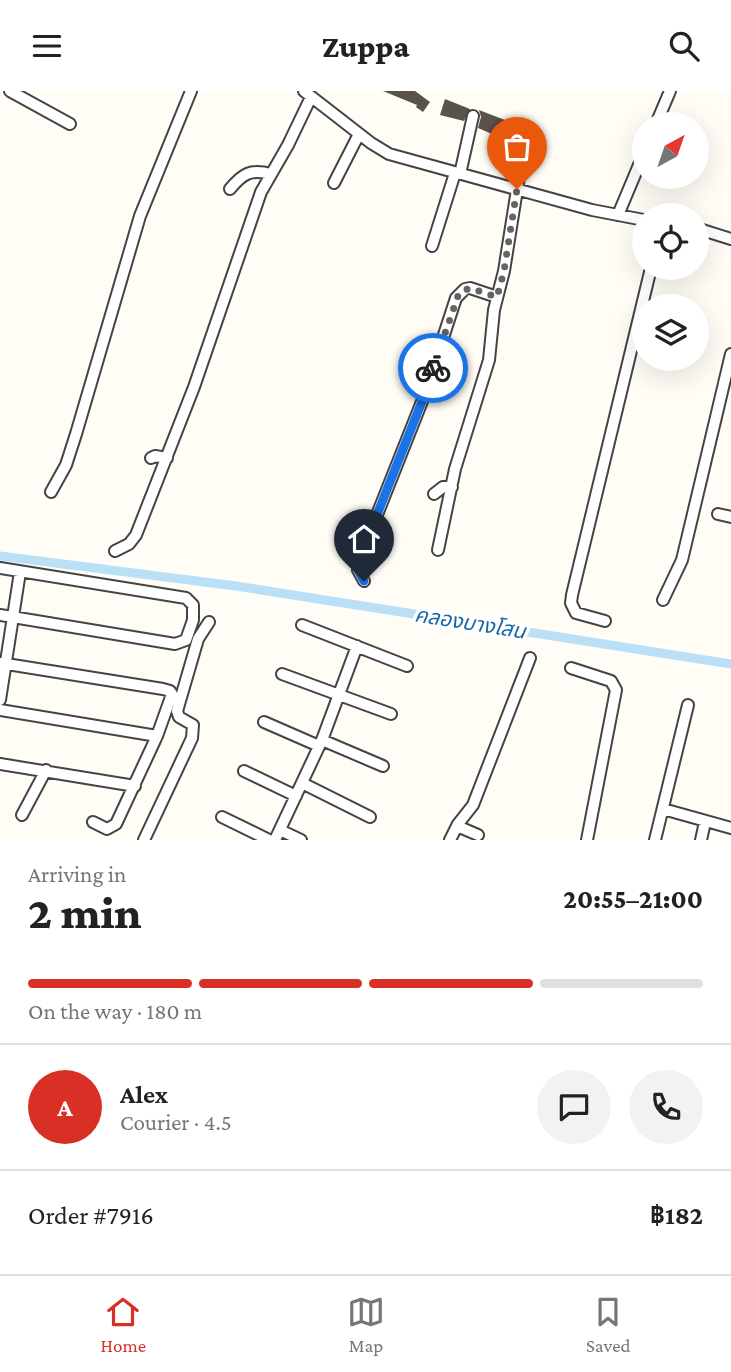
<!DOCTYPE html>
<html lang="en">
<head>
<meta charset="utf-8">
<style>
	:root { --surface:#fff; --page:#f2f2f2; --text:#222; --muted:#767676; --line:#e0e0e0; --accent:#d93025 }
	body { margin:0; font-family:"Crimson Pro","Noto Sans Thai",serif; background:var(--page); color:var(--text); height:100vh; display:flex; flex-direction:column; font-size:26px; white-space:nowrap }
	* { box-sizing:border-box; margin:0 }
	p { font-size:23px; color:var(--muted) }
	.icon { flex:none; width:38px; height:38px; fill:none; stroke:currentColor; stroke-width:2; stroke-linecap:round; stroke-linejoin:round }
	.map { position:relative; height:749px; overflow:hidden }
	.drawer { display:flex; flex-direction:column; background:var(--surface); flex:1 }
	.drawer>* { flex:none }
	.needle { width:46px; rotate:40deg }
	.controls { position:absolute; left:632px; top:21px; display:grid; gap:14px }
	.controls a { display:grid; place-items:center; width:77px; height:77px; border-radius:50%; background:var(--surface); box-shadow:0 7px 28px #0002; font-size:35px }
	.pin { position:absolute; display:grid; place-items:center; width:60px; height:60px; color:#fff; margin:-72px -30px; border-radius:50% 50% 50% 0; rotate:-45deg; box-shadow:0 0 7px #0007 }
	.pin .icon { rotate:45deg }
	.courier { position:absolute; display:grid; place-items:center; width:70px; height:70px; margin:-35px; border:5px solid #1a73e8; border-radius:50%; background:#fff; color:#222; box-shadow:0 2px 9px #0007 }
	.overview em { font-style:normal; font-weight:800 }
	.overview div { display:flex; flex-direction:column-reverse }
	.overview { display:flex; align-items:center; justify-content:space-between; height:119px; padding:0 28px }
	h1 { font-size:46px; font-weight:800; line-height:52px }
	.bar { display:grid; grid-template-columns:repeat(4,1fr); gap:10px 7px; align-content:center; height:84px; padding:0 28px }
	.bar i { height:9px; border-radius:5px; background:var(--line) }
	.bar .active { background:var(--accent) }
	.bar p { grid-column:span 4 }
	.line { display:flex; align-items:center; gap:18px; padding:0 28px; border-top:2px solid var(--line) }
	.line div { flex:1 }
	.round { display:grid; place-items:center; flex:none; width:74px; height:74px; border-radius:37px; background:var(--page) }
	header { display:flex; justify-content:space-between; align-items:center; height:91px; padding:0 28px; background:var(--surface); font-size:32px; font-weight:800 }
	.tabs { display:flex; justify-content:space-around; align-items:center; height:98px; border-top:2px solid var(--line); background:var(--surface); font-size:19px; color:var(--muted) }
	.tabs a { display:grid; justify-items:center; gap:4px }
	.tabs .active { color:var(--accent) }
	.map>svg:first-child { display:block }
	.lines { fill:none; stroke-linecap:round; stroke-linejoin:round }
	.canal { stroke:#b9e0f7; stroke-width:9 }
	.building { fill:#5a524d }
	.minor-casing { stroke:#444; stroke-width:14 }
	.minor { stroke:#fff; stroke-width:10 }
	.done { stroke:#646461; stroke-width:7; stroke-dasharray:0 12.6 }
	.route { stroke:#1a73e8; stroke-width:9 }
	.labels { text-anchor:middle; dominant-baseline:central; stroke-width:7; stroke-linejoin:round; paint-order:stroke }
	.water-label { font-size:21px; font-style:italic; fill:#1768a6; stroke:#fff }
</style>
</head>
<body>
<header><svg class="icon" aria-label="menu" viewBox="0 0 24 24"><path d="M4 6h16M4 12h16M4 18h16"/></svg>Zuppa<svg class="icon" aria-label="search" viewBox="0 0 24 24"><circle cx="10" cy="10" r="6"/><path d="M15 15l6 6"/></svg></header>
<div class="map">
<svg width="731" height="749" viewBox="0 0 731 749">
	<rect width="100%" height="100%" fill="#fffdf5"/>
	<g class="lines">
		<path class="canal" d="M 0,465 L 236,495 L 731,573"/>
	</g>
	<path class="building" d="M 383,0 L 415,0 L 430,11 L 423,21 L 416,16 L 417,14 Z
		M 445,8 L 470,18 L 464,30 L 440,24 Z
		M 479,19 L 510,31 L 503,47 L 500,46 L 498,49 L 491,46 L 492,43 L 478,37 L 481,26 Z"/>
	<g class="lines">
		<defs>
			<path id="minor" d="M 10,0 L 70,33
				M 304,0 L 371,52 L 389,63 L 592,119 L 644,129
				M 656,33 L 670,0
				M 460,83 L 473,25
				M 334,92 L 359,43
				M 230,98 C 243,82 251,78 271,83
				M 618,124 L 644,62
				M 696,137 L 731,148
				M 432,155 L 455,82
				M 151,367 L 155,365 L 167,367
				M 51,401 L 66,374 L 76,343 L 140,125 L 191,0
				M 434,403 L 443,396 L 452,396
				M 718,423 L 731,426
				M 438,459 L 455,378 L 489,269 L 494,219 L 504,180 L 519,86 L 525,66
				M 115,460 L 129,453 L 136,444 L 194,296 L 261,101 L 288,54 L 311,6
				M 0,477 L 186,507 L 193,514 L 193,529 L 186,549 L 175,553 L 0,524
				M 364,490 L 358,479 L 361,464 L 423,308 L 456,207 L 465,198 L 470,197 L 497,206
				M 663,509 L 682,469 L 731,263
				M 605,530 L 576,522 L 571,512 L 572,504 L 651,177
				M 302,534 L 407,575
				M 0,572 L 163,598 L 170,600 L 172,603 L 157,645 L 116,733 L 107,738 L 93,731
				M 571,577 L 611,590 L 616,599 L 587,749
				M 282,583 L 391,623
				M 0,609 L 20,481
				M 0,619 L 157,645
				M 264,631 L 319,655
				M 322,649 L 383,675
				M 0,673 L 135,695
				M 244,680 L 296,705
				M 302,692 L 370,726
				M 663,718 L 731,737
				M 22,724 L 46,679
				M 222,726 L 269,749
				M 457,735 L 478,744
				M 280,739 L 301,749
				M 144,749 L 192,647 L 193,634 L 179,626 L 177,620 L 198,548 L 209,531
				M 275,749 L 322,649 L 357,555
				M 450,749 L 458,733 L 473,714 L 530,567
				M 655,749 L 688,614
				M 701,749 L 705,731"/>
		</defs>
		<use href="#minor" class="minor-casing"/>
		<use href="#minor" class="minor"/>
	</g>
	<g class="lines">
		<path class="done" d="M 433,277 L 459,202 L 470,197 L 497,206 L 504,180 L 517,98"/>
		<path class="route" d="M 364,490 L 358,479 L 361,464 L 423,308 L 433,277"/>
	</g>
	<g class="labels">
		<g class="water-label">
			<text transform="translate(470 532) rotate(9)">คลองบางโสน</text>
		</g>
	</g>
</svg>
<div class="controls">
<a><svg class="needle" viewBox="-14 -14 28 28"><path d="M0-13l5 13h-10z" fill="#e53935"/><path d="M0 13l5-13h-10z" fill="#767676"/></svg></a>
<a><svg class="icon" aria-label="locate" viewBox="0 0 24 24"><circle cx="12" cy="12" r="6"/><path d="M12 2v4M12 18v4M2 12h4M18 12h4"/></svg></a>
<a><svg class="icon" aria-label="layers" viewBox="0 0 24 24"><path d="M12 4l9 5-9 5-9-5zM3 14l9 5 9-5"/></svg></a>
</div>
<div class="pin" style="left:517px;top:98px;background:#ea580c"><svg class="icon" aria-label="bag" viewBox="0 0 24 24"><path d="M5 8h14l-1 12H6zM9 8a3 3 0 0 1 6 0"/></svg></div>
<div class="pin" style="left:364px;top:490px;background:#1f2937"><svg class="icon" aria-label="home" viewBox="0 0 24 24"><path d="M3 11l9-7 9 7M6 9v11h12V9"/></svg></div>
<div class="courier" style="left:433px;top:277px"><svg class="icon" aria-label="bike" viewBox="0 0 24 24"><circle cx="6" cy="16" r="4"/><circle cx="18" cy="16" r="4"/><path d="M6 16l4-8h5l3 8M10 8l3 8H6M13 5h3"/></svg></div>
</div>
<section class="drawer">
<div class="overview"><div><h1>2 min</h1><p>Arriving in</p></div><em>20:55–21:00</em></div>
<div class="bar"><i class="active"></i><i class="active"></i><i class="active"></i><i></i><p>On the way · 180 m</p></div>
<div class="line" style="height:126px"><b class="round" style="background:var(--accent);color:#fff">A</b><div><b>Alex</b><p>Courier · 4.5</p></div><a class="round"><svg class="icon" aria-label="chat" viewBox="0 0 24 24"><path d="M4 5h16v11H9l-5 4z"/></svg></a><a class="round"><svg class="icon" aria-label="phone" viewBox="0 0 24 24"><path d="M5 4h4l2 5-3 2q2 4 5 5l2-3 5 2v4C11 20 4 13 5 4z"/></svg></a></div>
<div class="line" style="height:91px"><div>Order #7916</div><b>฿182</b></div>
</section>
<nav class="tabs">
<a class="active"><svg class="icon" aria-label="home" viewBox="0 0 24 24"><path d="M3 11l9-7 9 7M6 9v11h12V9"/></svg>Home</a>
<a><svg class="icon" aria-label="map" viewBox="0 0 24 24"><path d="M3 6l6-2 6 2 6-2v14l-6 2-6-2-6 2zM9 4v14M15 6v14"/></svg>Map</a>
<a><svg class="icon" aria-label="saved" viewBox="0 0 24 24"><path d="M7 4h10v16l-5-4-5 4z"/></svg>Saved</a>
</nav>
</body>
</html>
